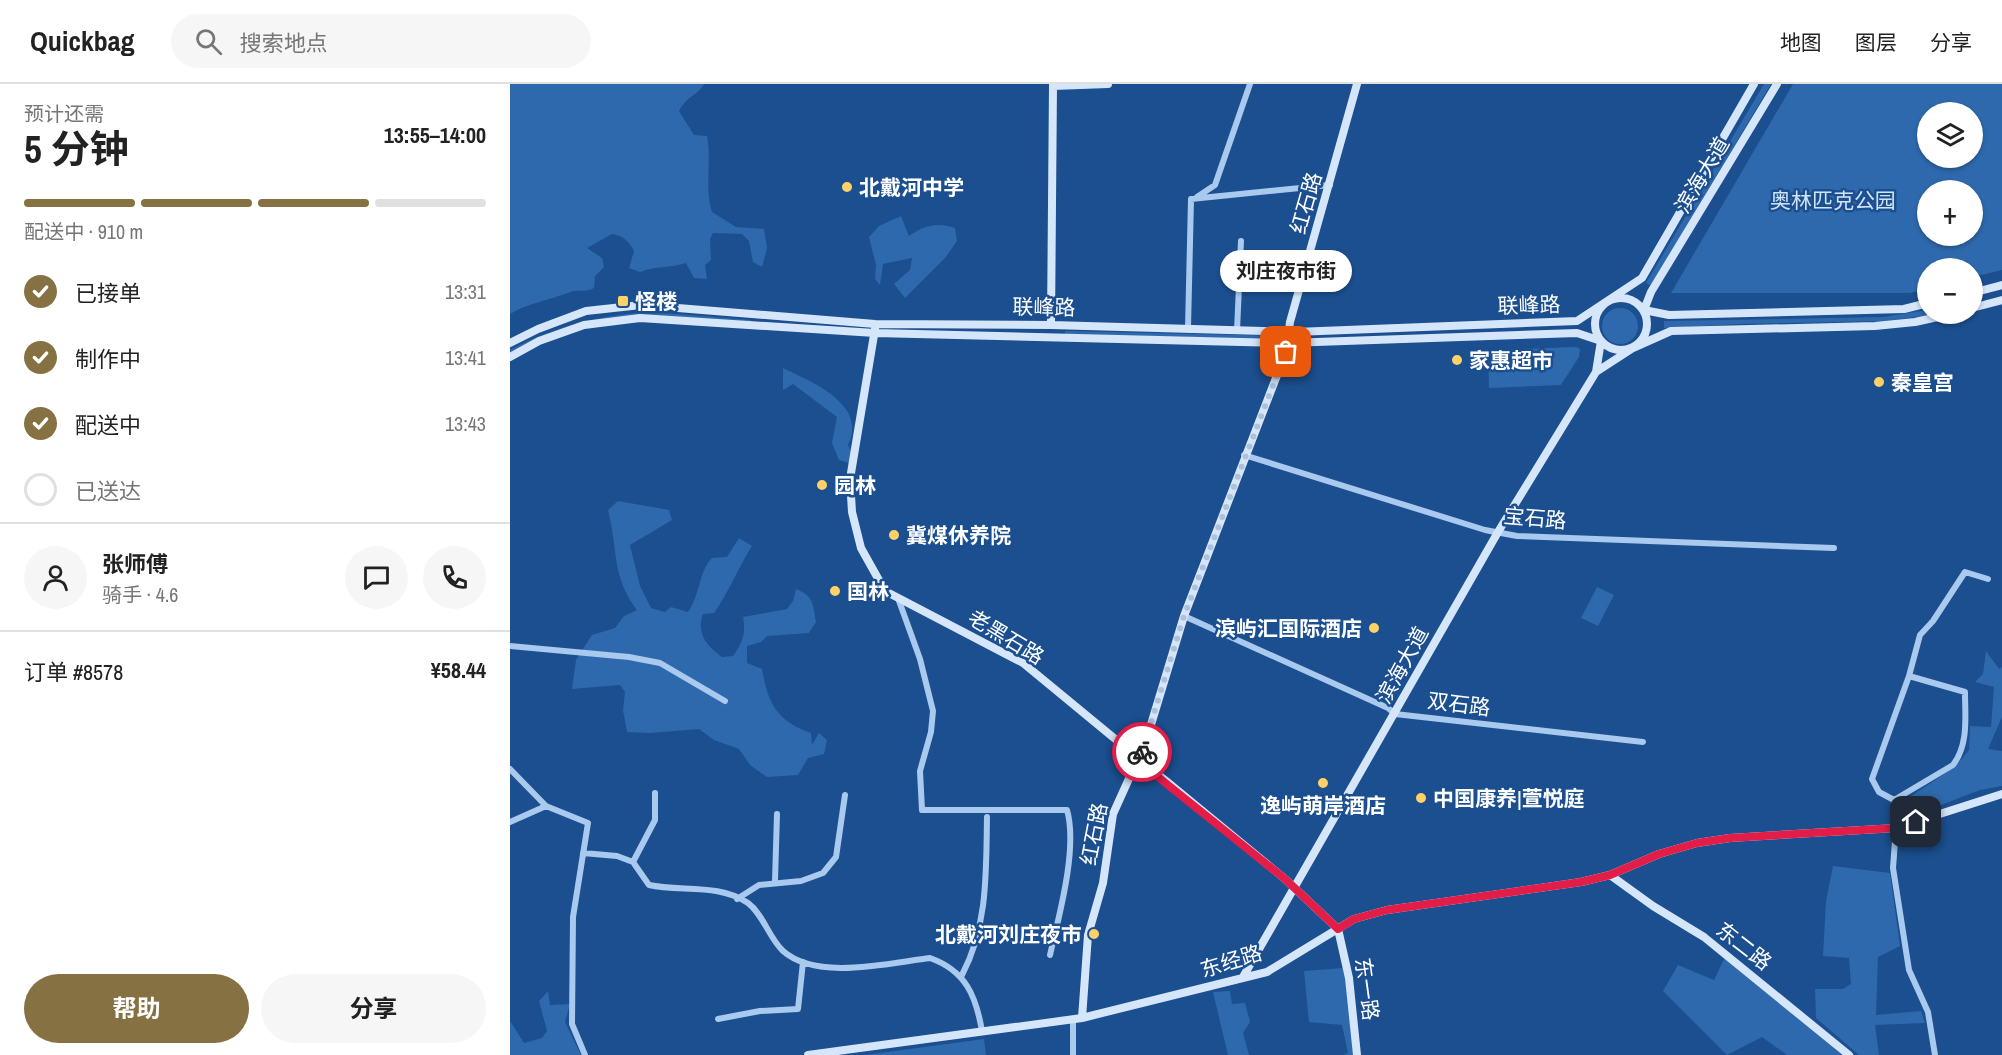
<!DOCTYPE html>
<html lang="zh">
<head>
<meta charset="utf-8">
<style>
	:root { --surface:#fff; --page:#f6f6f6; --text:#222; --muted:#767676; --line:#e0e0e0; --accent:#857141 }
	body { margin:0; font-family:"Archivo Narrow","Noto Sans SC",sans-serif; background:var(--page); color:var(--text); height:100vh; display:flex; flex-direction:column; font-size:22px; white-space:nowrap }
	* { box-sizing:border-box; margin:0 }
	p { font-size:20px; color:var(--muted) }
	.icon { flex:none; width:33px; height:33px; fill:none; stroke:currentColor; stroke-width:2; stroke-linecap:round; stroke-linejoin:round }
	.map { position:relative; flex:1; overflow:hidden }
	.side { display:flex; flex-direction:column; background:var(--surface); width:510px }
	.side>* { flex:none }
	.buttons { position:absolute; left:1407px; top:18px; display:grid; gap:12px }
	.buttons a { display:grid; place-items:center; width:66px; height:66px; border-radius:50%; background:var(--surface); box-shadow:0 2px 4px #0004; font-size:30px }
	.pin { position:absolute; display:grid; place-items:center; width:51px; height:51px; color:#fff; margin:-26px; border-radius:12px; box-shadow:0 3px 9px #0006 }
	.courier { position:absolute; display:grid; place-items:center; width:60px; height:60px; margin:-30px; border:4px solid #e11d48; border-radius:50%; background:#fff; color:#222; box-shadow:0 2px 8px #0007 }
	.bubble { position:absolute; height:42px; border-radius:21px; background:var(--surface); box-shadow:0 2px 4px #0004; font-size:20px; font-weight:700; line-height:42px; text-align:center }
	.head em { font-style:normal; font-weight:700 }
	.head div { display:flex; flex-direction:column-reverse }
	.head { display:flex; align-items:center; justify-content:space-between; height:102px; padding:0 24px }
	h1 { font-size:39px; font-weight:700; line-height:45px }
	.bar { display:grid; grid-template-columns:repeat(4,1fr); gap:9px 6px; align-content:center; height:72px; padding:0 24px }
	.bar i { height:8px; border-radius:4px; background:var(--line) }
	.bar .current { background:var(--accent) }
	.bar p { grid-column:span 4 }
	.line { display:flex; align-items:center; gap:15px; padding:0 24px; border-top:2px solid var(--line) }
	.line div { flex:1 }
	.round { display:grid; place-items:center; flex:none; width:63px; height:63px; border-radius:32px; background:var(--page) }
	ol { padding:0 24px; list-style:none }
	li { display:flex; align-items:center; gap:18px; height:66px }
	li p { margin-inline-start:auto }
	li .icon { padding:6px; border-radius:50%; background:var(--accent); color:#fff; stroke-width:4 }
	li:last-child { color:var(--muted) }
	li i { width:33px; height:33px; border:3px solid var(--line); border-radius:50% }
	.cta { display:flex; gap:12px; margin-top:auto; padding:12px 24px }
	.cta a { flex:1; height:69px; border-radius:36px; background:var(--accent); color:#fff; font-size:24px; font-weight:700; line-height:69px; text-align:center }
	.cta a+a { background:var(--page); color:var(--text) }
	header { display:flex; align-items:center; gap:36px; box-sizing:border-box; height:84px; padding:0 30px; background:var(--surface); border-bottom:2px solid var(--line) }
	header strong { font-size:28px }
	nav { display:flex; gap:33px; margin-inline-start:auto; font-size:21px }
	.search { width:420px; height:54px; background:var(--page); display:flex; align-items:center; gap:15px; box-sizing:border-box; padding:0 21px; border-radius:33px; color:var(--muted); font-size:22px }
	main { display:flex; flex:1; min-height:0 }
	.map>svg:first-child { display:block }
	.green { fill:#2e69ad; fill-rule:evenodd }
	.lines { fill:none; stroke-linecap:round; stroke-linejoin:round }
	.street { stroke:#a9c9ee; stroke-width:6 }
	.secondary { stroke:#d6e6fa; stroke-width:8 }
	.done { stroke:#afc1d8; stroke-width:6; stroke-dasharray:0 10.8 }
	.route { stroke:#e11d48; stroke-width:8 }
	.poi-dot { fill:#ffd166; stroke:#1b4f8f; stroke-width:2 }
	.labels { text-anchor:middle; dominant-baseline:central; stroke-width:5; stroke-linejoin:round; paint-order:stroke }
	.street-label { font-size:21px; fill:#fff; stroke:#1b4f8f }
	.poi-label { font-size:21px; font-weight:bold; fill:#fff; stroke:#1b4f8f; text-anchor:start }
	.park-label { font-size:21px; fill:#cfe3fa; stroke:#1b4f8f }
</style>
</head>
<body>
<header>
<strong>Quickbag</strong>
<div class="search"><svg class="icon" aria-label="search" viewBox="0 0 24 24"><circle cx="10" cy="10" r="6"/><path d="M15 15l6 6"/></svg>搜索地点</div>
<nav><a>地图</a><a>图层</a><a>分享</a></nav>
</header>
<main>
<section class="side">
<div class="head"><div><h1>5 分钟</h1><p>预计还需</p></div><em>13:55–14:00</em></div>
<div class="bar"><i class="current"></i><i class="current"></i><i class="current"></i><i></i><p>配送中 · 910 m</p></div>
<ol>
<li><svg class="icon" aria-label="check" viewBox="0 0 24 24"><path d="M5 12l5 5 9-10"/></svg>已接单<p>13:31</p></li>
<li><svg class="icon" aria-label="check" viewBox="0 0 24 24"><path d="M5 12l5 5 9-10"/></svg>制作中<p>13:41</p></li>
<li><svg class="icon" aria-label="check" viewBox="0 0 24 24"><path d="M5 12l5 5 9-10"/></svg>配送中<p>13:43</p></li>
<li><i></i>已送达</li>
</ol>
<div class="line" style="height:108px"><a class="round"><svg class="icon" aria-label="person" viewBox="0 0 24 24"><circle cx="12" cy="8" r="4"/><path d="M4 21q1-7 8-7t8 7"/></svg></a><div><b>张师傅</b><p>骑手 · 4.6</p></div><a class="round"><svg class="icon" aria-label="chat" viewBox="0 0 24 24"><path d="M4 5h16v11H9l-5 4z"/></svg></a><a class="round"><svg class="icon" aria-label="phone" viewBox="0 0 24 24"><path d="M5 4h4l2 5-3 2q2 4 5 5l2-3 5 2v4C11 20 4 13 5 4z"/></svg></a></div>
<div class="line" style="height:78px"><div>订单 #8578</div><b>¥58.44</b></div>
<div class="cta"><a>帮助</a><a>分享</a></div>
</section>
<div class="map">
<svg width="1492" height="971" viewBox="0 0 1492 971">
	<rect width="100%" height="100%" fill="#1b4f8f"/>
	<path class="green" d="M 0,0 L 194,0 C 188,11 177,12 169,27 L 184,51 L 197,52 C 202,78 194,102 202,128 L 226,143 L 254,145 L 257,164 L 252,183 L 243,178 L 239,157 L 232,150 L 203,149 L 200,155 L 201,176 L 195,181 L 197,195 L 184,194 L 176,179 C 160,184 145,182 130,188 L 119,184 L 124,167 C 119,157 113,152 102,150 L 77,164 L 92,174 L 94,183 L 85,192 L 84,204 C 75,209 68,205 60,208 C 41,216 18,219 0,230 Z
		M 1254,0 L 1261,0 L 1141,202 L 1136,199 Z
		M 1283,0 L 1492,0 L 1492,186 L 1463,193 L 1462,184 L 1418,184 L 1417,205 L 1400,209 L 1161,209 ZM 1418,28 L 1462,28 L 1462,74 L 1418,74 ZM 1418,106 L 1462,106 L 1462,152 L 1418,152 Z
		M 391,132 L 399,152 C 414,141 428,138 445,144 L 447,157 L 435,174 L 395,214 L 384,200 L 400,186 L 402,174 L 373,180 L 370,201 L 365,195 L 366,181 L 359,153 L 369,142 Z
		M1092 242a18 18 0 1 1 36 0a18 18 0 1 1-36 0Z
		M 1417,226 L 1418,230 L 1427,230 L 1375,237 L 1230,240 L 1154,244 L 1154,237 L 1373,233 Z
		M 140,228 L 241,236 L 241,239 L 141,231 L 109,233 L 0,270 L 0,266 C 48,241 87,232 140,228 Z
		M 555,247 L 768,252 L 767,255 L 555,250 Z
		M 1066,263 L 1070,265 L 1069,273 L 1051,301 L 979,304 L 978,266 Z
		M 273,284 C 302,298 358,320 338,361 L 342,369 L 339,379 L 329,376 L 322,359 L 327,333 L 283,300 L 273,306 Z
		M 108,417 L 159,426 L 162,436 L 120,461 L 130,502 L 141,524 L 155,528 L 161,523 L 178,528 C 190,511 189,487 202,474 L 217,473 L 229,454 L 242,462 C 228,484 219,508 204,529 L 193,530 C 186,550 197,562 212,573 L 223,572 C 233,558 236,549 233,533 L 277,525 L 283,517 L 286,505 C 304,512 303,521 306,538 L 299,549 L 257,552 L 251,558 L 237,562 L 237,579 L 252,585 C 258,620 267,637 301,649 L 302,661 L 309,649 L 317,656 L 314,670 L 298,674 L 288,691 L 257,693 L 240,681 L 229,665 L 204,656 L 189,645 L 140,649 L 117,648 L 113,626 L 115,608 L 110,601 L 62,605 L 66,576 L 82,551 L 105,544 L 114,532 L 127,526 C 101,492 108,464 98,426 Z
		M 1087,503 L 1104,511 L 1088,542 L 1071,534 Z
		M 1476,567 L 1489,585 L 1492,583 L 1492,633 L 1478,665 L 1492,667 L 1492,702 L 1470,706 L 1392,736 L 1394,717 L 1446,682 L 1459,666 L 1460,642 L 1481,643 L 1484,603 L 1465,598 L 1473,590 Z
		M 1323,782 L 1380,789 L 1390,862 L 1368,873 L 1366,931 L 1411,927 L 1415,939 L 1365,941 L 1369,971 L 1349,971 L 1306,934 L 1305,905 L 1333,905 L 1341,900 L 1339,874 L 1313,872 L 1316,817 Z
		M 1215,873 L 1226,881 L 1332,971 L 1277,971 L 1252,953 L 1217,971 L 1153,907 L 1168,881 L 1204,896 Z
		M 834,884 L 846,971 L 833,971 L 838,969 L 832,941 L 799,938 L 794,887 Z
		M 38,907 L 40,921 L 60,920 L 55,938 L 71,971 L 0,971 L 0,937 L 14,959 L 32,954 L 37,947 L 29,917 Z
		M 720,907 L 722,920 L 735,919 L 740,938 L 733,949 L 739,971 L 718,971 L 703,908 Z
		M 474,955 L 476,971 L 355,971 Z"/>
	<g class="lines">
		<path class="street" d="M 687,113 L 705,101 L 740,0
			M 678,244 L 681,115 L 820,101
			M 727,247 L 731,157
			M 734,371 L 975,446 L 1007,452 L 1324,464
			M 388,514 L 410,575 L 423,627 L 421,648 L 410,687 L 412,726 L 557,726 C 568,764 549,832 540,871
			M 674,532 L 878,624 L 885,630 L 1133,658
			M 0,562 L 119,573 L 150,579 L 215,617
			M 1399,592 L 1455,608 C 1455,632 1459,660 1443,681 L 1384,716 L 1386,744 L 1383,784 L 1399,886 L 1418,928 L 1425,971
			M 0,685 L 36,722 L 78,739 L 63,833 L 62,940 L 75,971
			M 1384,716 L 1369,708 L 1362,695 L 1399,592 L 1410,551 L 1423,537 L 1455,488 L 1478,495
			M 0,738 L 36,722
			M 73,769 L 107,772 L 123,778 L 139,801 C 170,808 209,799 238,819 C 253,830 259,854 273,867 C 307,897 379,879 420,874 C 456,887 466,912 472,947
			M 123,778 L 145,736 L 145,709
			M 265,797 L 267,730
			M 227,815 L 249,801 L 291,797 L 313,789 L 326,773 L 335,711
			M 452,891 C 478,842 476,788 477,733
			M 208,935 L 250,927 L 288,925 L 293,878
			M 563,935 L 563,971"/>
		<path class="secondary" d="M 1267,0 L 1141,208 L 1134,226 L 1159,231 L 1394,225 L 1418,219
			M 543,2 L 598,0
			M 1462,209 L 1492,201
			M1085 240a26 26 0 1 1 52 0a26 26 0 1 1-52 0Z
			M 1462,224 L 1492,216
			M 541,241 L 543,0
			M 365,245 L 340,395 L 342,428 L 351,464 L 375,507 L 513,579 L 775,795 L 828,845
			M 0,259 L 28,245 L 76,227 L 131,221 L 365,240 L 541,241 L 785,248 L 1067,237 L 1132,194 L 1244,0
			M 0,273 L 29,257 L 74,241 L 130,234 L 365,249 L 777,259 L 1067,249 L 1091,257 L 1086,288 L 988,448 L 733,893
			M 1086,288 L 1123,264 L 1161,247 L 1365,242 L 1405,238 L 1441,230
			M 1100,791 L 1143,822 L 1194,853 L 1339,971
			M 828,845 L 839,894 L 847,971
			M 572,934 L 578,851 L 593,799 L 603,730 L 636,657 L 674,532 L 776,268 L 780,238 L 847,0
			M 298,971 L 572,934 L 757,888 L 844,835 L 877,826 L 1071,798 L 1100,791 L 1149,770 L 1187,759 L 1220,754 L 1386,744 L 1492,710"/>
	</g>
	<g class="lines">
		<path class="done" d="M 632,668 L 674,532 L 776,268"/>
		<path class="route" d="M 632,668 L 628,677 L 775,795 L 828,845 L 844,835 L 877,826 L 1071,798 L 1100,791 L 1149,770 L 1187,759 L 1220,754 L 1386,744 L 1406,738"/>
	</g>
	<g class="poi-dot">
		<circle cx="337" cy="103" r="6"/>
		<rect x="107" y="211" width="12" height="12" rx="3"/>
		<circle cx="947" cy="276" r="6"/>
		<circle cx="1369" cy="298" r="6"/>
		<circle cx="312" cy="401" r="6"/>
		<circle cx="384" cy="451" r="6"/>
		<circle cx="325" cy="507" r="6"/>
		<circle cx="864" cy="544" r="6"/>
		<circle cx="813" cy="699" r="6"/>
		<circle cx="911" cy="714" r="6"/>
		<circle cx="584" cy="850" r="6"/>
	</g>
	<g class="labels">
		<g class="street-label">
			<text transform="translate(1192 91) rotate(-59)">滨海大道</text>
			<text transform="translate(796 119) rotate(-74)">红石路</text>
			<text transform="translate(1019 221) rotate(-2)">联峰路</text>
			<text transform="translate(534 223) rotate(1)">联峰路</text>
			<text transform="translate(1025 434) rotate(5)">宝石路</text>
			<text transform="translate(496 553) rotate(31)">老黑石路</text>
			<text transform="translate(892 581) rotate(-61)">滨海大道</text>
			<text transform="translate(949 620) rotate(7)">双石路</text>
			<text transform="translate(584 750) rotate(-79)">红石路</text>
			<text transform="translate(1234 862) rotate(38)">东二路</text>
			<text transform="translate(721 877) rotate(-17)">东经路</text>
			<text transform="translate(857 905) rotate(82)">东一路</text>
		</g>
		<g class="poi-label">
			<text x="349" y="103">北戴河中学</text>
			<text x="125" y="217">怪楼</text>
			<text x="959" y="276">家惠超市</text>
			<text x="1381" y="298">秦皇宫</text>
			<text x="324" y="401">园林</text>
			<text x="396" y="451">冀煤休养院</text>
			<text x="337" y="507">国林</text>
			<text x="852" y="544" text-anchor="end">滨屿汇国际酒店</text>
			<text x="923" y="714">中国康养|萱悦庭</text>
			<text x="813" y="721" text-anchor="middle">逸屿萌岸酒店</text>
			<text x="572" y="850" text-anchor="end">北戴河刘庄夜市</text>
		</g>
		<g class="park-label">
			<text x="1323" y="116">奥林匹克公园</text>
		</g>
	</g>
</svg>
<div class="buttons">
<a><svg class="icon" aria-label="layers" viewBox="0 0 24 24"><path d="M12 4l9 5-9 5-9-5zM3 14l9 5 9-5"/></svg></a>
<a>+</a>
<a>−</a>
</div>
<div class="pin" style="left:776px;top:268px;background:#ea580c"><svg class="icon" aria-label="bag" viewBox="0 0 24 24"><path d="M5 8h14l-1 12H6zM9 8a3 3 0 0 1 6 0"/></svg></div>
<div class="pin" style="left:1406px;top:738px;background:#1f2937"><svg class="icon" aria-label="home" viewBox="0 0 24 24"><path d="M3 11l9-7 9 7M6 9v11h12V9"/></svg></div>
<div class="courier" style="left:632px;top:668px"><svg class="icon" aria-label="bike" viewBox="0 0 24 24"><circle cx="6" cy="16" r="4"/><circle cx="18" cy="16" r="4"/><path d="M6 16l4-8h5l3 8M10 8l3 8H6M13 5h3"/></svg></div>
<div class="bubble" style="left:710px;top:166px;width:132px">刘庄夜市街</div>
</div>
</main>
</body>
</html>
